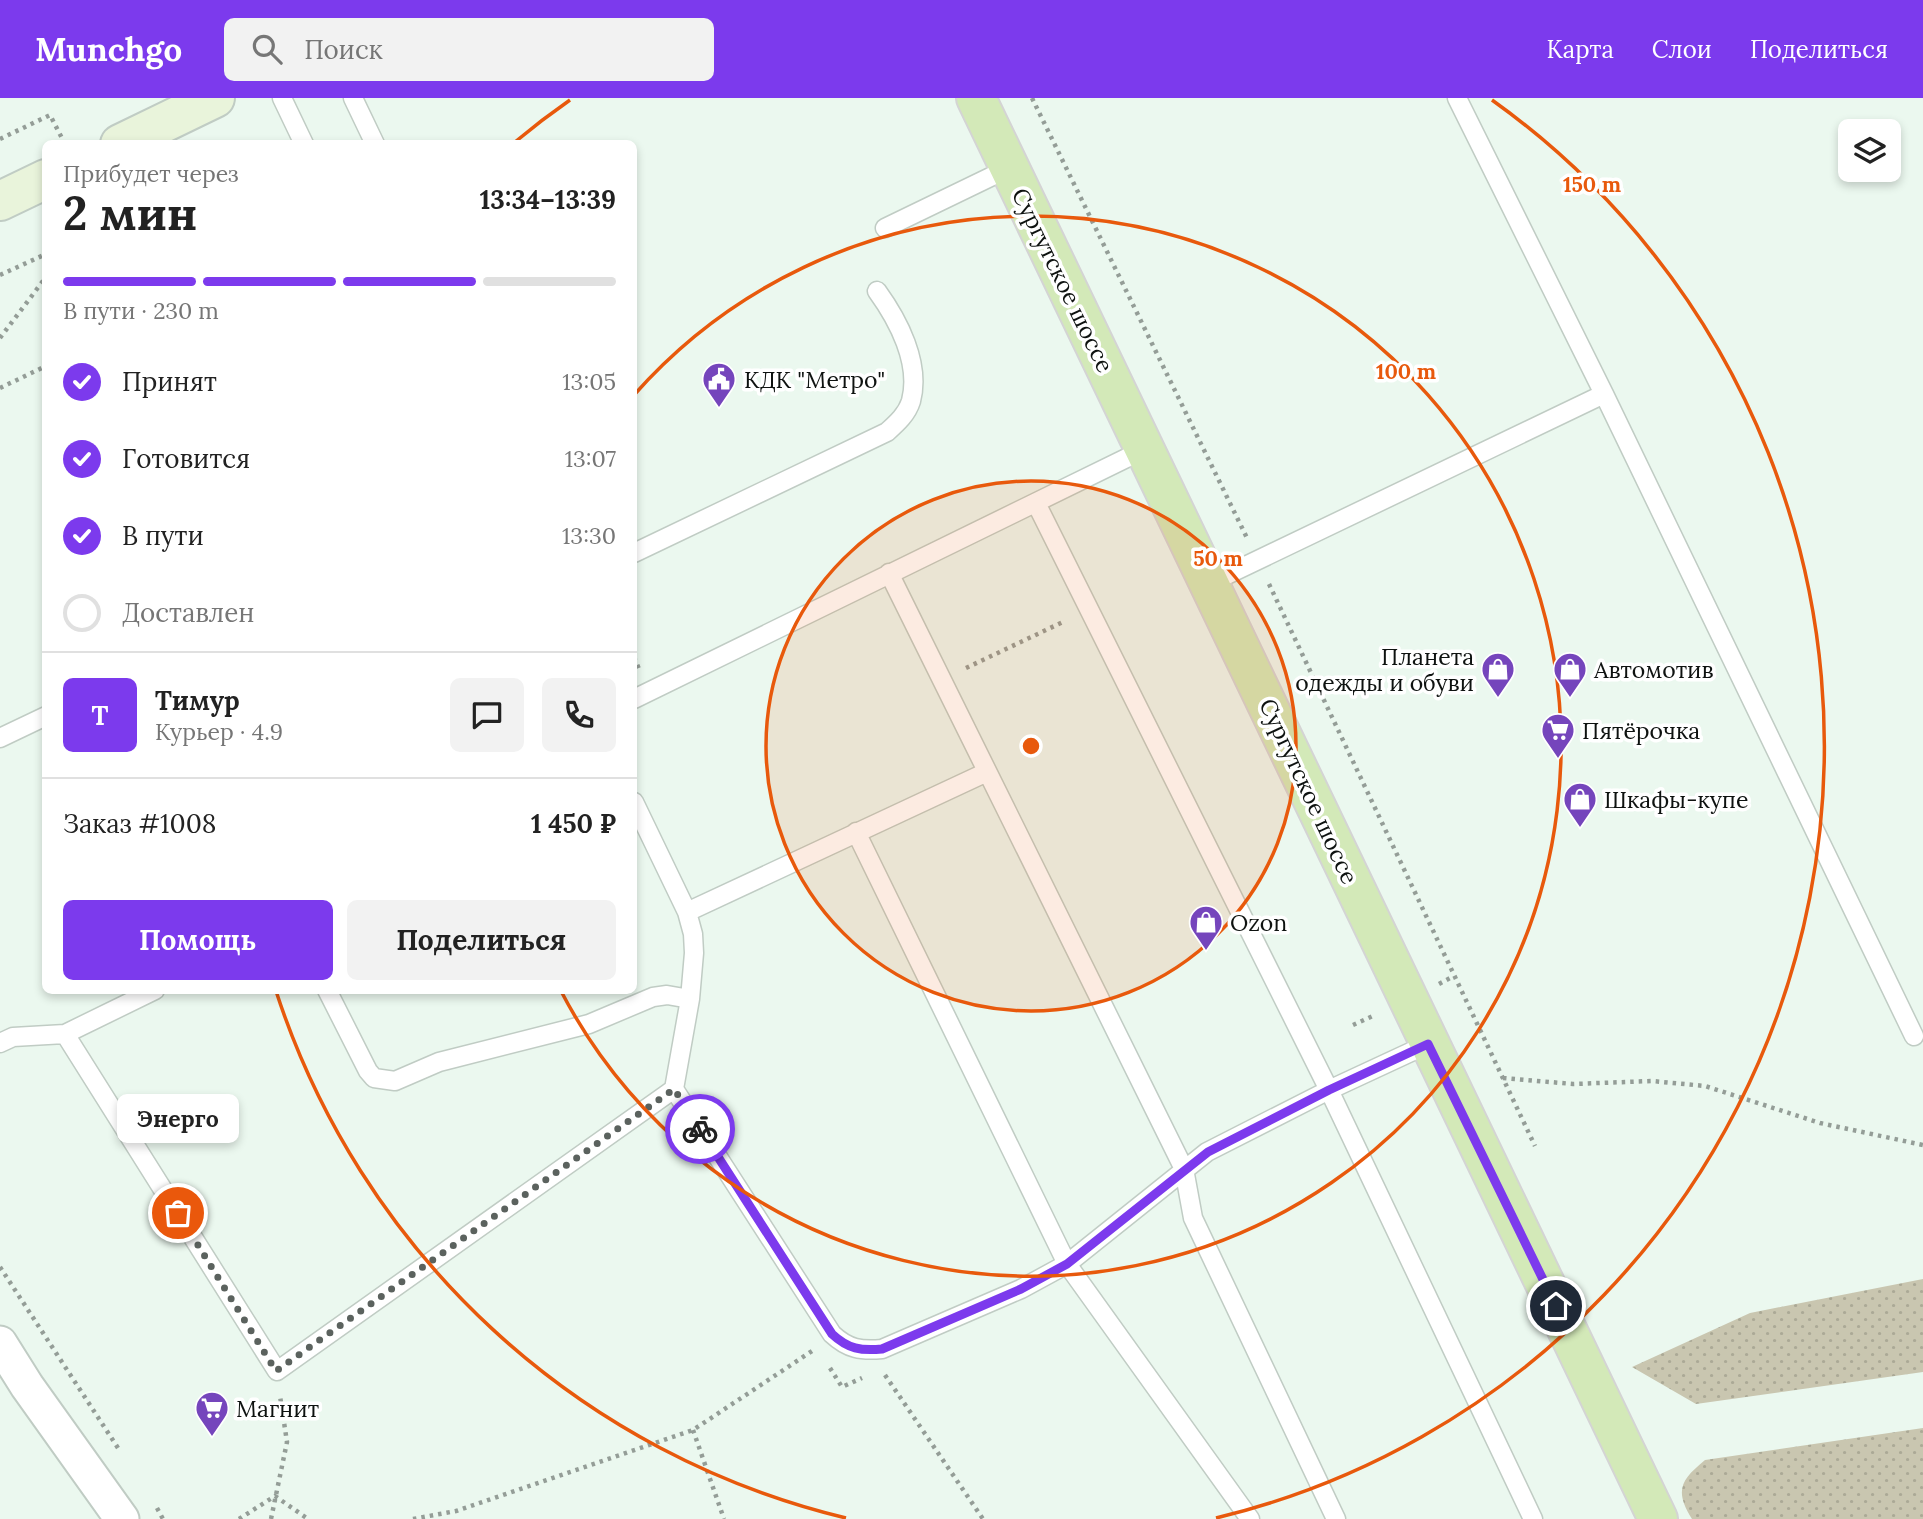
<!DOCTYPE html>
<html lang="ru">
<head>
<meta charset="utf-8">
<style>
	:root { --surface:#fff; --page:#f2f2f2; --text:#222; --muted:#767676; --line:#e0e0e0; --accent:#7c3aed }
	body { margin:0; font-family:Lora,serif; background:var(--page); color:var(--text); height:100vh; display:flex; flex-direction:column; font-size:26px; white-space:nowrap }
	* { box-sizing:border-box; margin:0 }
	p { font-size:23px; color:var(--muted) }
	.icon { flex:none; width:38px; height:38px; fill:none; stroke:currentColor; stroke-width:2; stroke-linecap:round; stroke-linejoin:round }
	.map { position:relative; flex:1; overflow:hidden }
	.sheet { position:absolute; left:42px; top:42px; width:595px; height:854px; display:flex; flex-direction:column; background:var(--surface); border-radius:10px; box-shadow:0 4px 10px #0003 }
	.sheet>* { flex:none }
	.fabs { position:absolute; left:1838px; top:21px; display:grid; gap:14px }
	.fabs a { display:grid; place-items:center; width:63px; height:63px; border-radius:10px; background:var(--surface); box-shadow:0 4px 10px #0003; font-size:35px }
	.pin { position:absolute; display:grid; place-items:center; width:60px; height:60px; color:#fff; margin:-30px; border:4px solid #fff; border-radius:50%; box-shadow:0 2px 7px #0007 }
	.courier { position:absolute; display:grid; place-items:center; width:70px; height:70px; margin:-35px; border:5px solid #7c3aed; border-radius:50%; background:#fff; color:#222; box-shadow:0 2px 9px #0007 }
	.bubble { position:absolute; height:49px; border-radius:10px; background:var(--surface); box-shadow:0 4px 10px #0003; font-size:23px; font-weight:800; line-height:49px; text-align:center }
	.headline em { font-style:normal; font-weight:800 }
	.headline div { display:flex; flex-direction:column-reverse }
	.headline { display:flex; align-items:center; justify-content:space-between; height:119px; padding:0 21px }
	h1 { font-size:46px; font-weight:800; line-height:52px }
	.bar { display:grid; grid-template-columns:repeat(4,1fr); gap:10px 7px; align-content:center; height:84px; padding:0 21px }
	.bar i { height:9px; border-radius:5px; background:var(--line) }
	.bar .active { background:var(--accent) }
	.bar p { grid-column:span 4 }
	.line { display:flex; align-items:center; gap:18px; padding:0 21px; border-top:2px solid var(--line) }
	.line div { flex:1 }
	.round { display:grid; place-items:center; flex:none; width:74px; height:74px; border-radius:10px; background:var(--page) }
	ol { padding:0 21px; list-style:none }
	li { display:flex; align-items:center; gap:21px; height:77px }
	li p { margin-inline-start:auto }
	li .icon { padding:7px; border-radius:50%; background:var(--accent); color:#fff; stroke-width:4 }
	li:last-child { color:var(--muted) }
	li i { width:38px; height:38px; border:4px solid var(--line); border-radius:50% }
	.action { display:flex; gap:14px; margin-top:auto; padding:14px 21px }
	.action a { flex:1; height:80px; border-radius:10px; background:var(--accent); color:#fff; font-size:28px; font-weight:800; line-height:80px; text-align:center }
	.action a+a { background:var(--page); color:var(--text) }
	header { display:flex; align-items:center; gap:42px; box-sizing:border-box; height:98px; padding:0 35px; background:var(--accent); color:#fff }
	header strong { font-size:33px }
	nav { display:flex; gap:38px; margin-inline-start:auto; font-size:24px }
	.search { width:490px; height:63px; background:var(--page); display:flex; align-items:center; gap:18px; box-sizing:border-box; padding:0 24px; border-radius:10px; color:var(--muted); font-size:26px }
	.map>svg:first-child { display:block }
	.green { fill:url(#green-dots) }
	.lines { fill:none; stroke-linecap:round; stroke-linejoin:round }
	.lane-casing { stroke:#c0ccc4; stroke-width:21 }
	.street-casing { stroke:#c0ccc4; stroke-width:37 }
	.secondary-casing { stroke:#c0ccc4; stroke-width:42 }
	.primary-casing { stroke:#d4d4d4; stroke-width:42 }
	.path { stroke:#949d97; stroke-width:4.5; stroke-dasharray:3.5 5; stroke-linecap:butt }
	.lane { stroke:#fff; stroke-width:18 }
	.street { stroke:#fff; stroke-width:33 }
	.secondary { stroke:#e9f4db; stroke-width:38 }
	.primary { stroke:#d3e9b8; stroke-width:38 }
	.done { stroke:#5b625e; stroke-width:7; stroke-dasharray:0 12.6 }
	.route { stroke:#7c3aed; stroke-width:9 }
	.ring { fill:none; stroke:#e8590c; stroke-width:3.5 }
	.labels { text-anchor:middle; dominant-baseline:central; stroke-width:7; stroke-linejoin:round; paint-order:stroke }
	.street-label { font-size:23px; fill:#0e1210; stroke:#fff }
	.poi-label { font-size:23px; fill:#0e1210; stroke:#fff; text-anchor:start }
	.centre { fill:#e8590c; stroke:#fff; stroke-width:3.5 }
	.ring-label { font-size:21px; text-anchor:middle; font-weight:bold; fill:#e8590c; stroke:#fff; stroke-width:7; stroke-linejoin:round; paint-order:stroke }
</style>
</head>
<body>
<header>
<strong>Munchgo</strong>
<div class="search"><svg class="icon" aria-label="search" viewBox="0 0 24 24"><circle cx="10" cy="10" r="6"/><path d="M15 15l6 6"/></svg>Поиск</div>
<nav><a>Карта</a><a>Слои</a><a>Поделиться</a></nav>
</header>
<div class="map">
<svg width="1923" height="1421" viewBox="0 0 1923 1421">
	<defs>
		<pattern id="green-dots" width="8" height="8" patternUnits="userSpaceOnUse" patternTransform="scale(1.75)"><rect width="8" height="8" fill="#c9c6b0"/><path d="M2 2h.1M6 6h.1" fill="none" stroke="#aba996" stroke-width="1.8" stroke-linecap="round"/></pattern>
	</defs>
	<rect width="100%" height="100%" fill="#ebf8ef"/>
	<path class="green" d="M 1923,1181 L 1923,1274 L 1696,1306 L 1632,1269 L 1750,1215 Z
		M 1923,1330 L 1923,1421 L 1692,1421 C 1674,1392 1681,1382 1705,1362 Z"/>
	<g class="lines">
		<defs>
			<path id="lane" d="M 282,0 L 304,46
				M 353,0 L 375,46
				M 1457,0 L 1604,296 L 1914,938
				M 885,130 L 1009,70
				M 1036,405 L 1329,992 L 1533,1421
				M 634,455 L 887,334 C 897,325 907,316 911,303 C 921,265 898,222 877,193
				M 889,475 L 1184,1071 L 1193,1120 L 1336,1421
				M 1210,485 L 1604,296
				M 634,601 L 1145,351
				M 0,640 L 46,618
				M 634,704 L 687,814 L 693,836 L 694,855 L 690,901 L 674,991 L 832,1236 C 848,1251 861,1253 882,1251 L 1021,1191 L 1067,1166 L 1207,1054 L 1329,992 L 1428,946
				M 856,734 L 1067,1166 L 1250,1421
				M 687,814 L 987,674
				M 327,892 L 368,973 L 374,980 L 395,983 L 439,964 L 589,926 L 653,899 L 667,897 L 690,901
				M 65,936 L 277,1273 L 674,991
				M 0,945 L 13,939 L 65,936 L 155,892"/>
			<path id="street" d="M 0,1245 L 27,1288 L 122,1421"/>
			<path id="secondary" d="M 120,46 L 215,0
				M 0,103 L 46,81"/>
			<path id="primary" d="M 976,0 L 1658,1421"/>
		</defs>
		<use href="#lane" class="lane-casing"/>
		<use href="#street" class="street-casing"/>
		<use href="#secondary" class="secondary-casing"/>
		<use href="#primary" class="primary-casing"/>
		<path class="path" d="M 1032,0 L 1247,440
			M 0,41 L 50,17 L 65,46
			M 0,177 L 46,156
			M 0,240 L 46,179
			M 0,290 L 46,268
			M 1269,486 L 1535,1048
			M 634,559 L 639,571
			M 966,570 L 1065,523
			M 1439,886 L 1454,878
			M 1353,927 L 1375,917
			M 1503,980 L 1573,986 L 1652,983 L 1705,988 L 1820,1025 L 1923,1047
			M 0,1169 L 118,1350
			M 830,1270 L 842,1289 L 862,1280
			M 885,1277 L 983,1421
			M 693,1332 L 724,1421
			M 157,1410 L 163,1421
			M 239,1421 L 275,1398 L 308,1421
			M 271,1421 L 287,1344 L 280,1298
			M 413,1421 L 456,1413 L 693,1332 L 812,1253"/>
		<use href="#lane" class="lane"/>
		<use href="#street" class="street"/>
		<use href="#secondary" class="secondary"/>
		<use href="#primary" class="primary"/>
	</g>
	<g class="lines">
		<path class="done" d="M 178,1115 L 276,1273 L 674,991 L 700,1031"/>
		<path class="route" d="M 700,1031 L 832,1236 C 848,1251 861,1253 882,1251 L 1021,1191 L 1067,1166 L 1208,1054 L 1329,992 L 1428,946 L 1556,1208"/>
	</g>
	<circle cx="1031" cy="648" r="265" fill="#e8590c" fill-opacity=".12"/>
	<g class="ring">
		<circle cx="1031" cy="648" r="265"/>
		<path d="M634 297A530 530 0 1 1 561 893"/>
		<path d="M846 1420A794 794 0 0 1 276 893M515 44A794 794 0 0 1 570 2M1492 2A794 794 0 0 1 1216 1420"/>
	</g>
	<defs>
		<symbol id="civic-pin" viewBox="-11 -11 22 30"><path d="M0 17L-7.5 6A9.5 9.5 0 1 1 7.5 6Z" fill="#7545bc" stroke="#fff"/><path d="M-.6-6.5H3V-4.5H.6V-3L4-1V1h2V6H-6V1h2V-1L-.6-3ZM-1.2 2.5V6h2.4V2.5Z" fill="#fff"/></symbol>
		<symbol id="shop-pin" viewBox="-11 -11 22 30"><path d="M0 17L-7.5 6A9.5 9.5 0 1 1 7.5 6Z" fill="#7545bc" stroke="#fff"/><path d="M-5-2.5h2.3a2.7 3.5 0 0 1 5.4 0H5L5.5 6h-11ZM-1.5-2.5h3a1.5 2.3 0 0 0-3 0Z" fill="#fff"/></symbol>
		<symbol id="supermarket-pin" viewBox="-11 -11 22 30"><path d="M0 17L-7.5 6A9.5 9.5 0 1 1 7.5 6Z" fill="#7545bc" stroke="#fff"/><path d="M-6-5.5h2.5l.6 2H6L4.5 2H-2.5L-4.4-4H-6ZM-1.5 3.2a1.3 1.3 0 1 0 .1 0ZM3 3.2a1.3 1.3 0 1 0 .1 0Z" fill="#fff"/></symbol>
	</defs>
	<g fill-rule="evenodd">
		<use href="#civic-pin" x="700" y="262" width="38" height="52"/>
		<use href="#shop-pin" x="1479" y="552" width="38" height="52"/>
		<use href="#shop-pin" x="1551" y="552" width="38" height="52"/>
		<use href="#supermarket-pin" x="1539" y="613" width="38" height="52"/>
		<use href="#shop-pin" x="1561" y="682" width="38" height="52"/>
		<use href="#shop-pin" x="1187" y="805" width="38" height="52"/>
		<use href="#supermarket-pin" x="193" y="1291" width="38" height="52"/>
	</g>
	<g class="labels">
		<g class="street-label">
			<text transform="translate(1063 182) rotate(64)">Сургутское шоссе</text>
			<text transform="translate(1309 693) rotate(65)">Сургутское шоссе</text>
		</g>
		<g class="poi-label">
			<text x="744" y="281">КДК "Метро"</text>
			<text x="1474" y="558" text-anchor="end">Планета<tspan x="1474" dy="26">одежды и обуви</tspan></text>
			<text x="1594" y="571">Автомотив</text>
			<text x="1582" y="632">Пятёрочка</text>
			<text x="1604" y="701">Шкафы-купе</text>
			<text x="1230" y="824">Ozon</text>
			<text x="236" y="1310">Магнит</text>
		</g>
	</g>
	<circle cx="1031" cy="648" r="10" class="centre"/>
	<g class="ring-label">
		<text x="1592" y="94">150 m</text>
		<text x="1406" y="281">100 m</text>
		<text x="1218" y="468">50 m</text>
	</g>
</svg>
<div class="fabs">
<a><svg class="icon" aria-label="layers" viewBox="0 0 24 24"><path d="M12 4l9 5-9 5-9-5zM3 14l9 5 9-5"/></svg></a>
</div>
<div class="pin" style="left:178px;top:1115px;background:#ea580c"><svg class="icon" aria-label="bag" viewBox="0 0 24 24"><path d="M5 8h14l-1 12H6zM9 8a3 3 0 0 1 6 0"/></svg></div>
<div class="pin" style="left:1556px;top:1208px;background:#1f2937"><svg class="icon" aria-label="home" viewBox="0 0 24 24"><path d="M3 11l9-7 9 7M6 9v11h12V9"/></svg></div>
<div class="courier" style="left:700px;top:1031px"><svg class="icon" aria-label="bike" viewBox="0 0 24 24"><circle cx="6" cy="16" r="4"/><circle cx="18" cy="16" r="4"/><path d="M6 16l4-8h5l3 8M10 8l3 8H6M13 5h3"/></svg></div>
<div class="bubble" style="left:117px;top:996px;width:122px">Энерго</div>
<section class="sheet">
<div class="headline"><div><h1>2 мин</h1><p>Прибудет через</p></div><em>13:34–13:39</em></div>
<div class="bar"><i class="active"></i><i class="active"></i><i class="active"></i><i></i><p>В пути · 230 m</p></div>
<ol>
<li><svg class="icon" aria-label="check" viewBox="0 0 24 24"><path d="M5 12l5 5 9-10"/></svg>Принят<p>13:05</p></li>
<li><svg class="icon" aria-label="check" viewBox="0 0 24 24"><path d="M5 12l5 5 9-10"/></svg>Готовится<p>13:07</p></li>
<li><svg class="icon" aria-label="check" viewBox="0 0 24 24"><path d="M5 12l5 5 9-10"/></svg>В пути<p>13:30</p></li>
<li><i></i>Доставлен</li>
</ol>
<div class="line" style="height:126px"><b class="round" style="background:var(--accent);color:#fff">Т</b><div><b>Тимур</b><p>Курьер · 4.9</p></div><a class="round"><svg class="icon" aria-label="chat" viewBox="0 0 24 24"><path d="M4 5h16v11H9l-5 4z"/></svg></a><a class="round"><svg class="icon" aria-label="phone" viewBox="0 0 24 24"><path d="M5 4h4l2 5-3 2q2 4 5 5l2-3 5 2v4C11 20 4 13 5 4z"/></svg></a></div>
<div class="line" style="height:91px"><div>Заказ #1008</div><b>1 450 ₽</b></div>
<div class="action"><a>Помощь</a><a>Поделиться</a></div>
</section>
</div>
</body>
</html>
